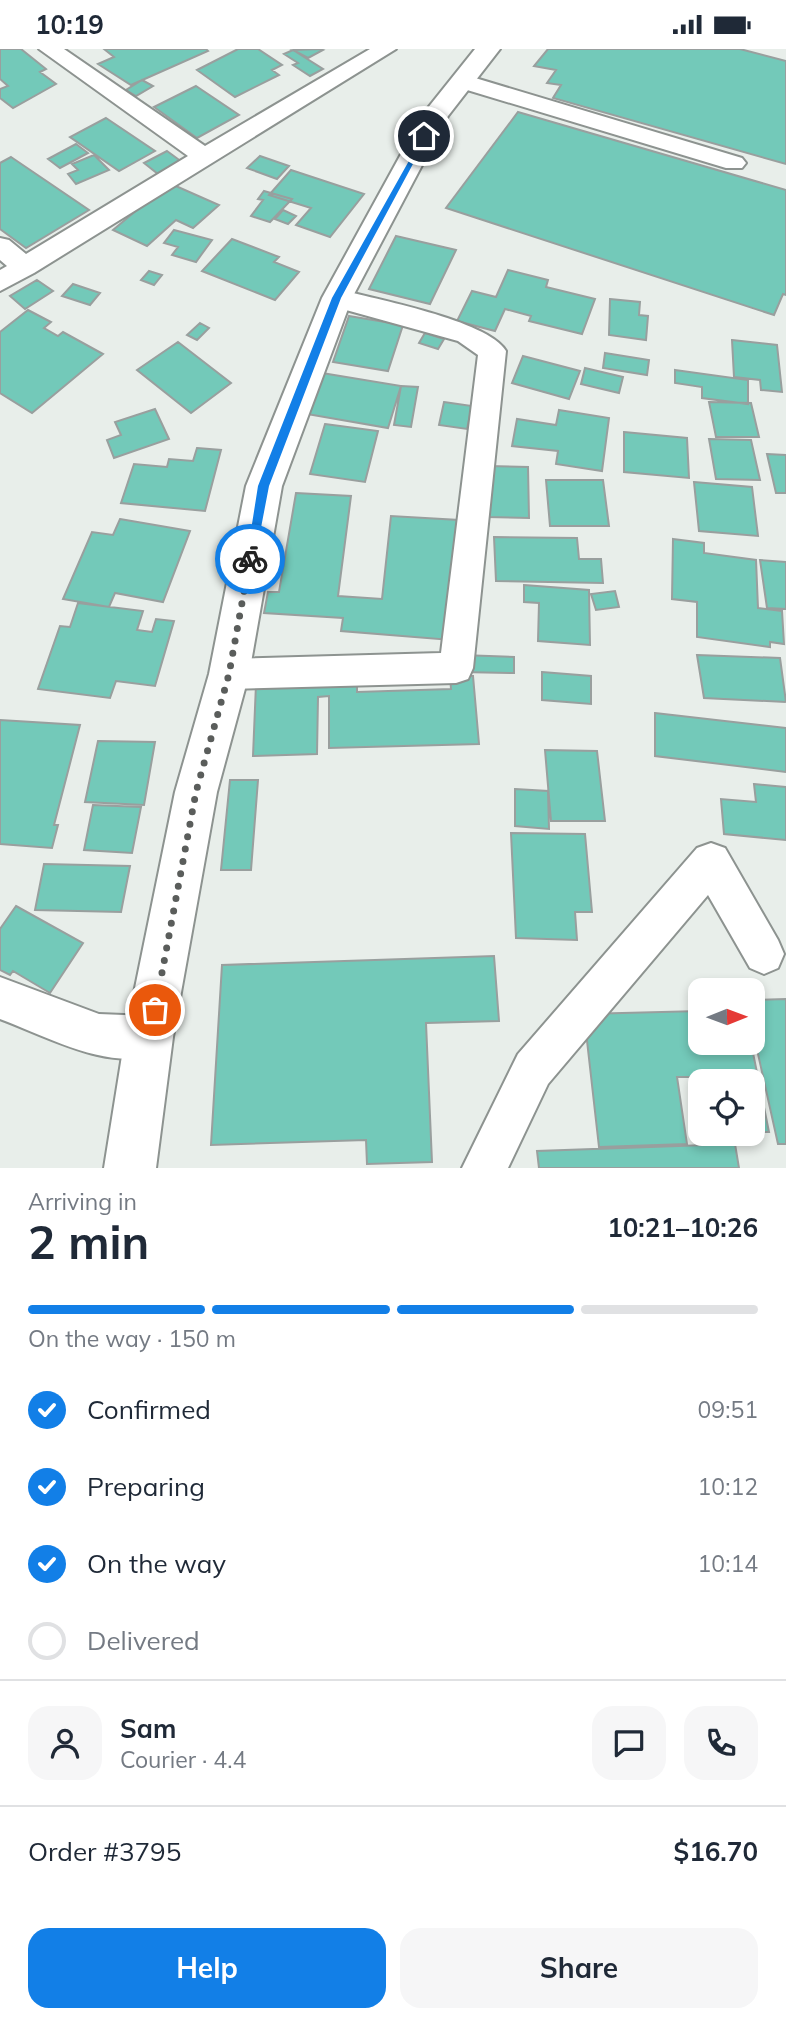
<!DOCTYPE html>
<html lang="en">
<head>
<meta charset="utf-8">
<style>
	:root { --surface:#fff; --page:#f6f6f7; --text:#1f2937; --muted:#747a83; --line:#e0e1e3; --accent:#127fe7 }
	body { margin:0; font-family:Mulish,sans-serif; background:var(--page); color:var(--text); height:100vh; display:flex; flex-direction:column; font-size:26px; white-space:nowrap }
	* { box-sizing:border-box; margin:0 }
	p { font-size:23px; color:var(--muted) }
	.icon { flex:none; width:38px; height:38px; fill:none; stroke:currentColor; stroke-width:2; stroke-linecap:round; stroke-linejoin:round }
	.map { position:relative; height:1119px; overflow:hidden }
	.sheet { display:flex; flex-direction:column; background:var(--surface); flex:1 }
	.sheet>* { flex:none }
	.needle { width:46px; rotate:89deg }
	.fabs { position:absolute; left:688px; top:929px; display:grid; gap:14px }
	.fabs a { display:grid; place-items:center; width:77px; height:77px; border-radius:14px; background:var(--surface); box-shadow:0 4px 10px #0003; font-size:35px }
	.pin { position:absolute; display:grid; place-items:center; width:60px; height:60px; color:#fff; margin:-30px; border:4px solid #fff; border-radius:50%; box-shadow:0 2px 7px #0007 }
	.courier { position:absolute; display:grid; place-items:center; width:70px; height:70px; margin:-35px; border:5px solid #127fe7; border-radius:50%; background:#fff; color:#222; box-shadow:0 2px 9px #0007 }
	.summary em { font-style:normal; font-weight:700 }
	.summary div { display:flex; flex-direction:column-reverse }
	.summary { display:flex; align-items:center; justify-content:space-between; height:119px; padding:0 28px }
	h1 { font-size:46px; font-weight:700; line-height:52px }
	.bar { display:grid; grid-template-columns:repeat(4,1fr); gap:10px 7px; align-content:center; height:84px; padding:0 28px }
	.bar i { height:9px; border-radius:5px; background:var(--line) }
	.bar .current { background:var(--accent) }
	.bar p { grid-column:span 4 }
	.line { display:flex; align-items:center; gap:18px; padding:0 28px; border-top:2px solid var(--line) }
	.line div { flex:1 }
	.round { display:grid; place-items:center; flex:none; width:74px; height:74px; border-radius:21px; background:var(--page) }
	ol { padding:0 28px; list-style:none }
	li { display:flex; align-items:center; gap:21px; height:77px }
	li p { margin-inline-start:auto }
	li .icon { padding:7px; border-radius:50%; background:var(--accent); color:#fff; stroke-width:4 }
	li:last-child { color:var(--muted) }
	li i { width:38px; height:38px; border:4px solid var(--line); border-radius:50% }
	.cta { display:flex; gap:14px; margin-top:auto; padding:14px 28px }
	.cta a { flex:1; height:80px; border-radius:21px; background:var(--accent); color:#fff; font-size:28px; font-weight:700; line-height:80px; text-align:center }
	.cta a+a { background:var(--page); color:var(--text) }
	.status { display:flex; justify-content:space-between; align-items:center; height:49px; padding:0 35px; background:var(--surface); direction:ltr }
	.status svg { height:19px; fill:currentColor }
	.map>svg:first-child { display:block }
	.building { fill:#73c9b9; stroke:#999f9e; stroke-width:2 }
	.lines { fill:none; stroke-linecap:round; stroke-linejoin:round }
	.minor-casing { stroke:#8d9390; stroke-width:4 }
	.major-casing { stroke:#8d9390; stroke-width:4 }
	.minor { fill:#fff; fill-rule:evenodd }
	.major { fill:#fff; fill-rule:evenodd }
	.route { fill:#127fe7 }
	.done { stroke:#5a5d5b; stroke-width:7; stroke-dasharray:0 12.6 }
</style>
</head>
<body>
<div class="status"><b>10:19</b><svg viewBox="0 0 49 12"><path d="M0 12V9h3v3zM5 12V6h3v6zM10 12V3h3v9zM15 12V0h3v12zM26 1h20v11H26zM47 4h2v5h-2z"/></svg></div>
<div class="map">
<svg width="786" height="1119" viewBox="0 0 786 1119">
	<rect width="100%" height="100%" fill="#e8eeea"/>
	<path class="building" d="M 0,0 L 21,0 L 46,20 L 40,23 L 56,35 L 13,59 L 0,49 L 0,40 L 8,37 L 0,30 Z
		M 104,0 L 206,0 L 208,2 L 131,36 L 98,15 L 114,8 Z
		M 238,0 L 258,0 L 282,16 L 272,21 L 279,26 L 235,48 L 197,21 Z
		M 320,0 L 323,1 L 308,9 L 293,1 Z
		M 548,0 L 740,0 L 786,12 L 786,115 L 553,49 L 561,36 L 547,34 L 556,21 L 534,17 Z
		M 293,1 L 323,20 L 310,27 L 293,16 L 298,14 L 284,5 Z
		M 142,31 L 153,37 L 136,47 L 126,41 Z
		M 196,37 L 239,66 L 197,89 L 154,58 Z
		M 518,63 L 786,141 L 786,246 L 783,245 L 774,266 L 446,159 Z
		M 106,69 L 155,102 L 119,122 L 70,88 Z
		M 76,95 L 88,104 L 60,119 L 48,110 Z
		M 167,102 L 182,113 L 158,125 L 144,114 Z
		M 94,106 L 109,121 L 76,135 L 68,125 L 78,121 L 72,115 Z
		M 260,107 L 289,117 L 277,130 L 247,119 Z
		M 11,108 L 89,161 L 26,199 L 0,180 L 0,114 Z
		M 291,121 L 364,145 L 330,188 L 296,176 L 311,159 L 269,146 Z
		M 169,134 L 219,156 L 193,179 L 176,171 L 147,197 L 113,181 Z
		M 264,142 L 292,150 L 270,173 L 251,167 L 263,151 L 258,150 Z
		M 283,161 L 296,167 L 288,175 L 275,170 Z
		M 174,181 L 212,191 L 196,213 L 172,206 L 178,198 L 164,194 Z
		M 396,187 L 456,201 L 430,255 L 369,240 Z
		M 232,190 L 279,208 L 274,213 L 299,223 L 275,251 L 202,222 Z
		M 508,221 L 548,231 L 546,238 L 595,250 L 582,285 L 529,272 L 531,267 L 505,260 L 495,282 L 457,272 L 472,242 L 496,248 Z
		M 149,222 L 162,226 L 154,236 L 141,231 Z
		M 37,231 L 53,242 L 25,260 L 10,247 Z
		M 73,235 L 100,244 L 90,256 L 62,247 Z
		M 610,250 L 640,253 L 639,266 L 648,267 L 646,291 L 609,286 Z
		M 28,261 L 51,273 L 44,279 L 58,287 L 63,283 L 103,305 L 32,364 L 0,344 L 0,283 Z
		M 349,267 L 403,276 L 388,322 L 333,313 Z
		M 200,274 L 209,279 L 197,291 L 187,286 Z
		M 425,284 L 444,290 L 438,300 L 419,294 Z
		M 732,291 L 777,296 L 782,343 L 761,341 L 760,331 L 734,328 Z
		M 178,293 L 231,334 L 191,364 L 137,321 Z
		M 605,304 L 649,311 L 647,326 L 603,319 Z
		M 523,307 L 580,322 L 569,350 L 512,334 Z
		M 585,319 L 623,328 L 619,344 L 581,335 Z
		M 675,321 L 748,331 L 748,355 L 702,349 L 702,338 L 675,334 Z
		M 322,324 L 401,337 L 388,379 L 307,365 Z
		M 401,337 L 418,338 L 411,378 L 394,376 Z
		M 444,353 L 472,357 L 467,380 L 439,376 Z
		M 709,353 L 751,354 L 759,388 L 716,388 Z
		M 155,360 L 169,390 L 114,409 L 107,391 L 121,386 L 115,373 Z
		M 559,361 L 609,369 L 602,422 L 556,415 L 558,402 L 512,397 L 517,370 L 556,376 Z
		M 325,375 L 378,382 L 365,433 L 310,425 Z
		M 624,383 L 687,389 L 689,429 L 624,423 Z
		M 709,390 L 751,391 L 760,431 L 716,430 Z
		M 197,399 L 221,401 L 205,462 L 121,454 L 134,415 L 167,418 L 169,410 L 193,412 Z
		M 767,405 L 786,406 L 786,444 L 776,444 Z
		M 487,417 L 528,418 L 529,469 L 487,468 Z
		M 546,431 L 603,431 L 609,477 L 550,477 Z
		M 694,433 L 752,438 L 758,487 L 699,482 Z
		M 296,444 L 351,447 L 338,547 L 382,550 L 391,467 L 459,471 L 451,591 L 341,582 L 343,569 L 264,564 L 268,543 L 279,543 Z
		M 120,470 L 190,482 L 163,553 L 115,544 L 109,558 L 63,550 L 92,483 L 113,486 Z
		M 494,488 L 577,489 L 579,510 L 601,510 L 603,534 L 496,532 Z
		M 673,490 L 704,494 L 704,504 L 756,511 L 758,559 L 782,562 L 784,595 L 770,593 L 770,598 L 697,588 L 697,553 L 672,550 Z
		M 760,511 L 786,513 L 786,560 L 767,559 Z
		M 524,536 L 589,541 L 590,596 L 538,592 L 539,554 L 524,553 Z
		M 615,542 L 619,558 L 596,561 L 591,545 Z
		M 78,554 L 143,562 L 137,581 L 152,583 L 156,570 L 174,572 L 155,637 L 116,632 L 110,649 L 38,640 L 60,577 L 70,578 Z
		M 461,606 L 514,608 L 514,624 L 461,623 Z
		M 697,606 L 780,609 L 786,653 L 704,649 Z
		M 542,623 L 591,627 L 591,655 L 542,651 Z
		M 450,627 L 473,627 L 479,695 L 329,699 L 329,647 L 318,648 L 317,705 L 253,707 L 256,635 L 357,631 L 357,643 L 451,640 Z
		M 655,664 L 786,679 L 786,723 L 655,707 Z
		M 0,671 L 80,676 L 54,776 L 58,776 L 52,799 L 0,795 Z
		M 98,692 L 155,693 L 144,756 L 85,753 Z
		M 545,701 L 597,702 L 605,772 L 551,772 Z
		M 230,731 L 258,731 L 251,821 L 221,821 Z
		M 754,735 L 786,738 L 786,791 L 724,785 L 721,750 L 756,753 Z
		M 515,740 L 548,742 L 549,780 L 515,777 Z
		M 93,756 L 141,758 L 132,804 L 84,801 Z
		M 511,784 L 585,785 L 592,863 L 575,863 L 577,891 L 516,889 Z
		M 44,815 L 130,817 L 121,863 L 35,861 Z
		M 16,857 L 83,894 L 50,944 L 13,922 L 10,926 L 0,921 L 0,880 Z
		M 494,907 L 499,972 L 426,974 L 432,1113 L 367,1115 L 366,1091 L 211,1096 L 222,916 Z
		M 786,950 L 786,1095 L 778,1095 L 752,978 L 752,951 Z
		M 700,962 L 700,994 L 751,994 L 769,1083 L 752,1083 L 752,1032 L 710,1032 L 709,1028 L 677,1028 L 687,1095 L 599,1098 L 584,965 Z
		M 735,1095 L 739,1119 L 539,1119 L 537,1102 Z"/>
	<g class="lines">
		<defs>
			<path id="minor" d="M 39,0 L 64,0 L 205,97 L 370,0 L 396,0 L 34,224 L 0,242 L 0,221 L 7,217 L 0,211 L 0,189 L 9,191 L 26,205 L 188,107 Z
				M 462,25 L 742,109 L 746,114 L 742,119 L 726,119 L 454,37 L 451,32 Z
				M 337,240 C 374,250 488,271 506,302 L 473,619 L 468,630 L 456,634 L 229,640 L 217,636 L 212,625 L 217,614 L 229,610 L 441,604 L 478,306 L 458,292 L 328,256 L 324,249 L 328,242 Z
				M 711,794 L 725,799 L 778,891 L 784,905 L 778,919 L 764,925 L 750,919 L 708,846 L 548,1035 L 508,1119 L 462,1119 L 518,1005 L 697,799 Z
				M 0,928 L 99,965 L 149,967 L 164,973 L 170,988 L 164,1003 C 112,1025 49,988 0,970 Z"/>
			<path id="major" d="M 475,0 L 500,0 L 448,67 L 352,249 L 282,437 L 249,625 L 217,743 L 173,988 L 156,1119 L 104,1119 L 125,988 L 175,743 L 209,625 L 246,437 L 322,249 L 423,65 Z"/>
		</defs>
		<use href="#minor" class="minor-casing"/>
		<use href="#major" class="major-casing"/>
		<use href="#minor" class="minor"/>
		<use href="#major" class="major"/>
	</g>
	<path class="route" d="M 424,85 L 428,87 L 341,249 L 269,437 L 255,510 L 254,513 L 246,513 L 258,437 L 332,249 Z"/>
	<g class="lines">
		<path class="done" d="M 155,961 L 196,743 L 229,625 L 250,510"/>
	</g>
</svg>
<div class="fabs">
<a><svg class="needle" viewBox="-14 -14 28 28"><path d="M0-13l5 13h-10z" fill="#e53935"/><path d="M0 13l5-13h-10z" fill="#747a83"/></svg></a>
<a><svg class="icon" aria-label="locate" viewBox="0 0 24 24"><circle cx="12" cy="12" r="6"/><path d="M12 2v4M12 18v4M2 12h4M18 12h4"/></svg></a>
</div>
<div class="pin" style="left:155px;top:961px;background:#ea580c"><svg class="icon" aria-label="bag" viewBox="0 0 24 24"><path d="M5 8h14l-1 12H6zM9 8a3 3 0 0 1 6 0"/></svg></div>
<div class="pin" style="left:424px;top:87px;background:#1f2937"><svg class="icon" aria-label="home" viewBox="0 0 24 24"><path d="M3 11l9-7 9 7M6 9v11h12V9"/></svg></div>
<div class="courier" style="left:250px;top:510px"><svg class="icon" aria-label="bike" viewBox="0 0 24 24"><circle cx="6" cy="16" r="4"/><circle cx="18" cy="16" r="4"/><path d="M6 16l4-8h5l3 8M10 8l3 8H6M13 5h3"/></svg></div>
</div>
<section class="sheet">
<div class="summary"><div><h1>2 min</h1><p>Arriving in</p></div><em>10:21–10:26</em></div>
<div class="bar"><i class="current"></i><i class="current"></i><i class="current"></i><i></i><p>On the way · 150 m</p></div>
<ol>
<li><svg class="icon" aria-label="check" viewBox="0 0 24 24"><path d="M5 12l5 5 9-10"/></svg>Confirmed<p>09:51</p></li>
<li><svg class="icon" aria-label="check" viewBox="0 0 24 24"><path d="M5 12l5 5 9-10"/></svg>Preparing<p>10:12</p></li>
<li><svg class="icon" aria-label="check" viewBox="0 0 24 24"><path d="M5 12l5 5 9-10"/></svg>On the way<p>10:14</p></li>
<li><i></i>Delivered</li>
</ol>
<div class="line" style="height:126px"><a class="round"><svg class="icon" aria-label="person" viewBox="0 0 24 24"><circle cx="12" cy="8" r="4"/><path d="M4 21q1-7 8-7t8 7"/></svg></a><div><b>Sam</b><p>Courier · 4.4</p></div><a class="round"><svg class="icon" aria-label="chat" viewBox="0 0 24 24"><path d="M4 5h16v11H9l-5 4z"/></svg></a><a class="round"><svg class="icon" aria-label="phone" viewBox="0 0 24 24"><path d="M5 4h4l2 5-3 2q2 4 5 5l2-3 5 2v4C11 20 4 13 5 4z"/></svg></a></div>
<div class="line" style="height:91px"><div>Order #3795</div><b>$16.70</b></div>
<div class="cta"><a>Help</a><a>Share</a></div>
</section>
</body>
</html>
